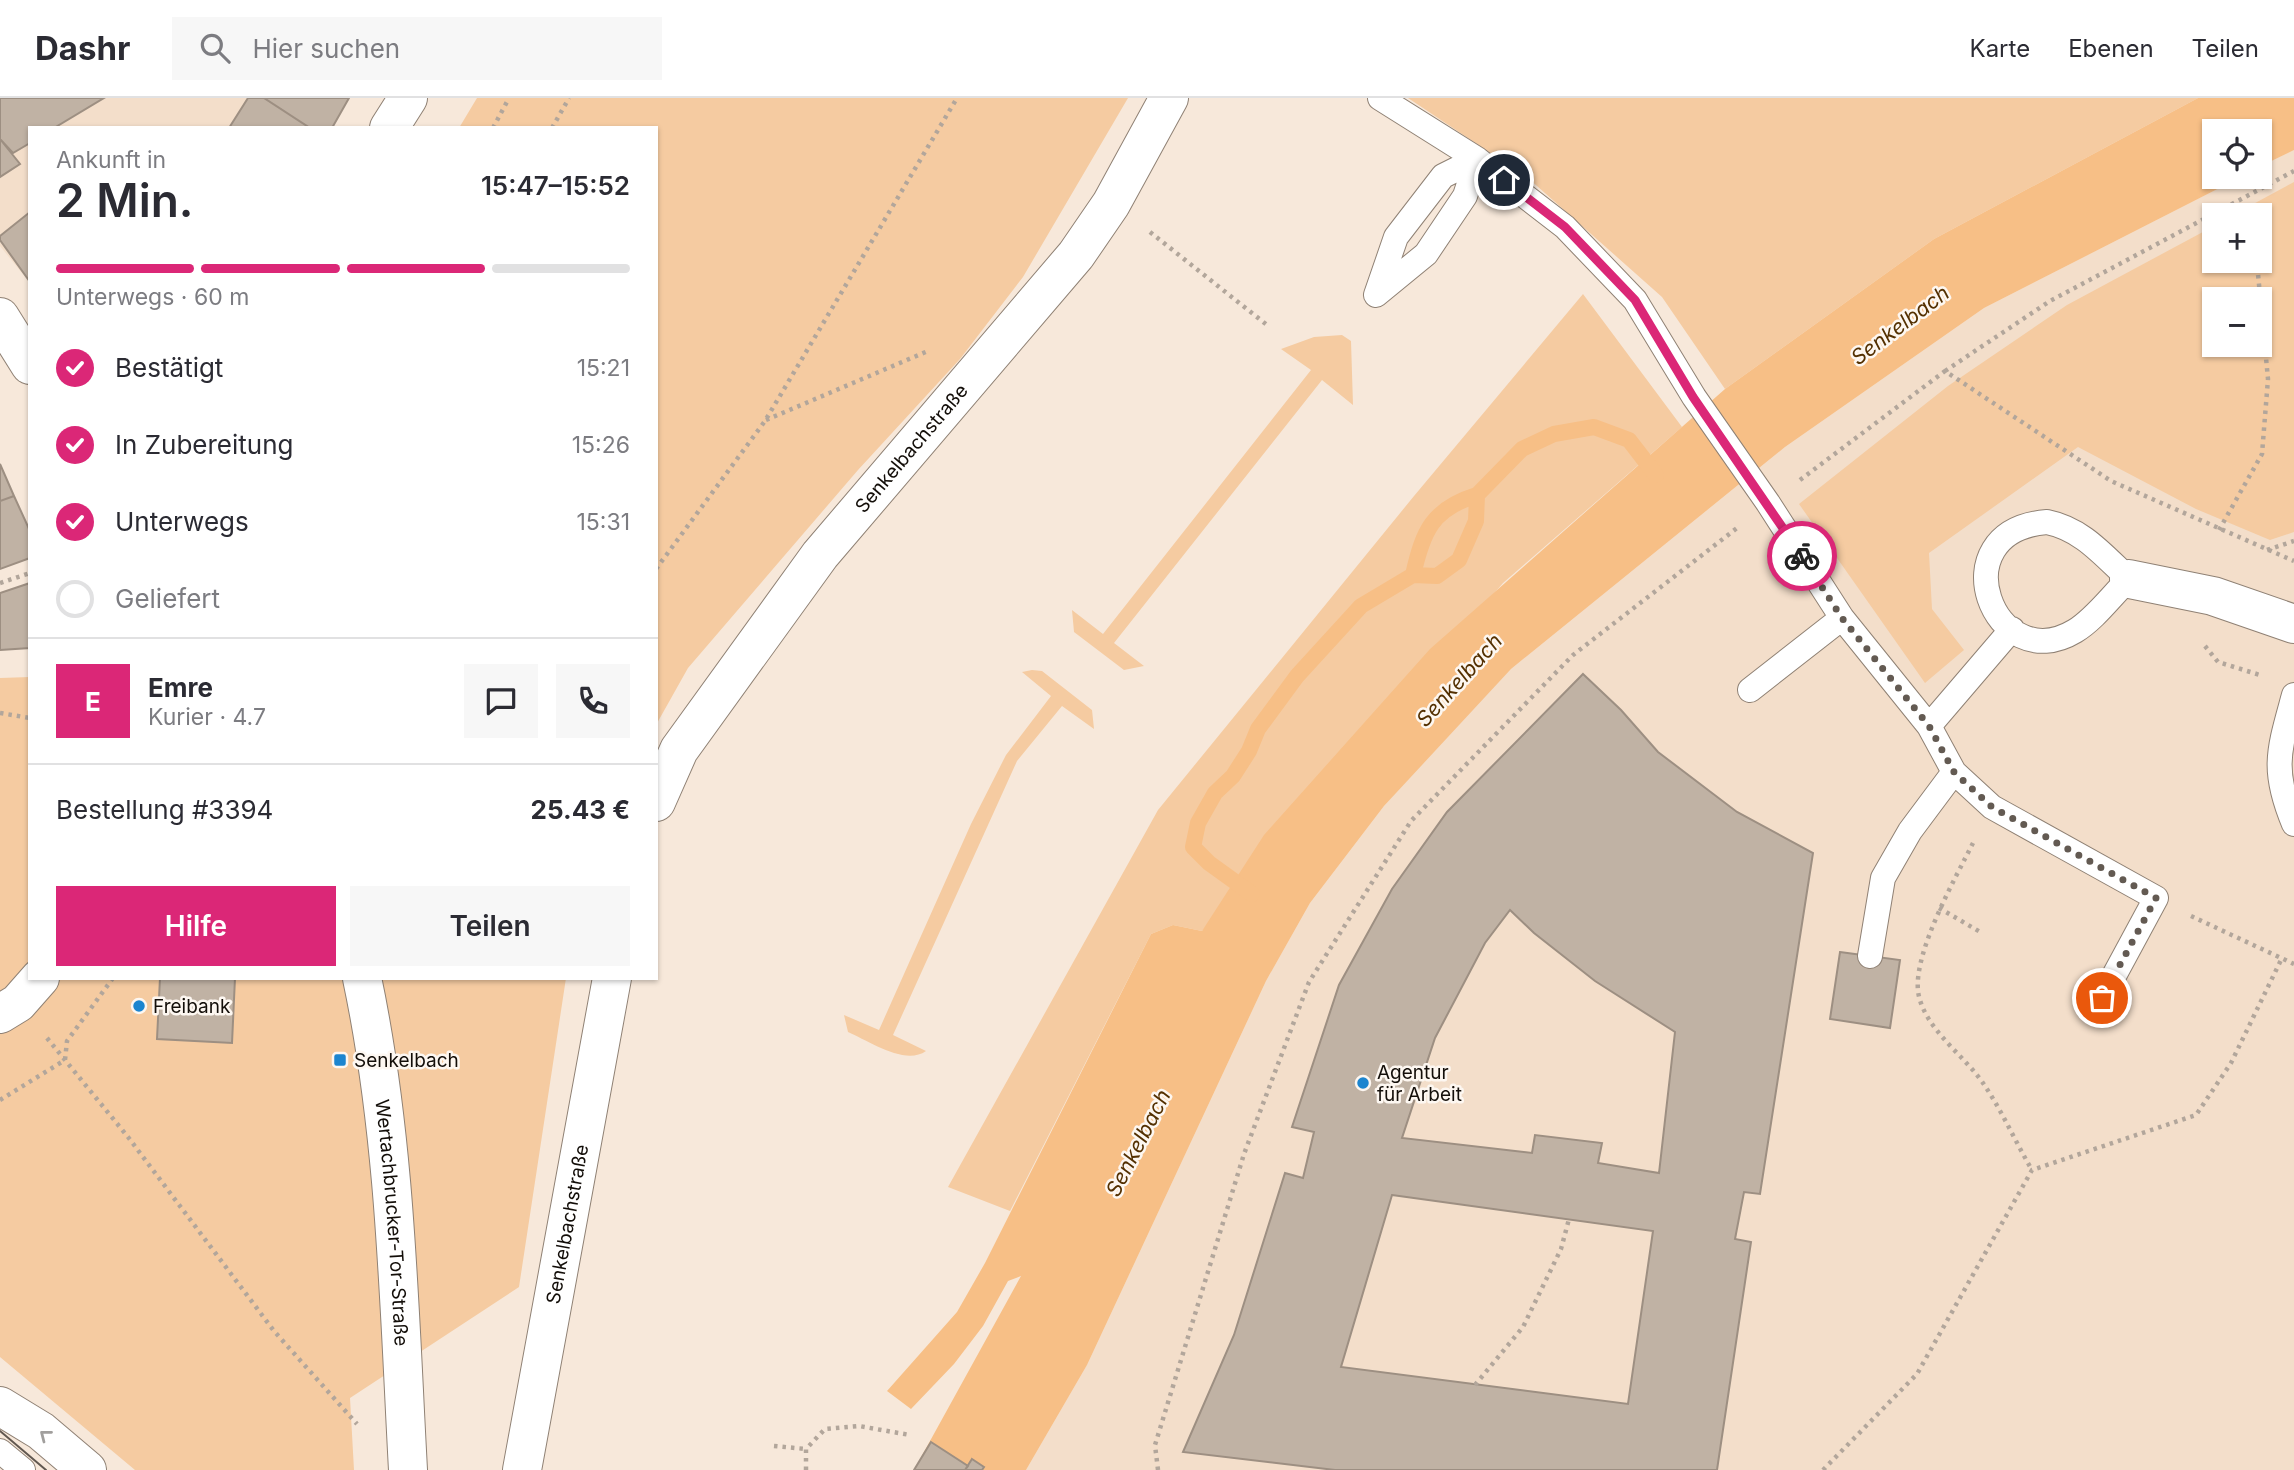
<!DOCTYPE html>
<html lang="de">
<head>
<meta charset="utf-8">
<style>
	:root { --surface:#fff; --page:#f7f7f7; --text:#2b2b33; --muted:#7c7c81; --line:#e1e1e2; --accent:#db2777 }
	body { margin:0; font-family:Inter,sans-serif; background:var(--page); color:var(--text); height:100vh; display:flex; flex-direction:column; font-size:26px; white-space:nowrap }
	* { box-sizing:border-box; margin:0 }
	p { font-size:23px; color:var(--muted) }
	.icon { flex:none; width:38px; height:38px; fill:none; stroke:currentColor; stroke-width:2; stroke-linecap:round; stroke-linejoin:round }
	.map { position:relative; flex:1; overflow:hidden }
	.drawer { position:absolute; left:28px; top:28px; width:630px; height:854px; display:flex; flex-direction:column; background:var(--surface); border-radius:0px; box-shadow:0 2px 5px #0004 }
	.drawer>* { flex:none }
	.controls { position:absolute; left:2202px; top:21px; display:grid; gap:14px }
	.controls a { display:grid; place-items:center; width:70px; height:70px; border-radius:0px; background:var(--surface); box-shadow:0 2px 5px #0004; font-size:35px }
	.pin { position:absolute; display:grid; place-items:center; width:60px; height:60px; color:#fff; margin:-30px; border:4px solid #fff; border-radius:50%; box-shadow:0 2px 7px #0007 }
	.courier { position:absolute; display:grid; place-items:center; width:70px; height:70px; margin:-35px; border:5px solid #db2777; border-radius:50%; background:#fff; color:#222; box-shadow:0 2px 9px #0007 }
	.summary em { font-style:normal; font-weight:600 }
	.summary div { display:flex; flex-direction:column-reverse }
	.summary { display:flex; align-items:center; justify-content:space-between; height:119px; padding:0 28px }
	h1 { font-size:46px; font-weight:600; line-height:52px }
	.bar { display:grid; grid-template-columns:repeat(4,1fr); gap:10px 7px; align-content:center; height:84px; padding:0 28px }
	.bar i { height:9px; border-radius:5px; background:var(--line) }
	.bar .active { background:var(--accent) }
	.bar p { grid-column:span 4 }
	.line { display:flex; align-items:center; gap:18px; padding:0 28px; border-top:2px solid var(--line) }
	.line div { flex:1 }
	.round { display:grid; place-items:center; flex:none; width:74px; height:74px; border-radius:0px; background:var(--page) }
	ol { padding:0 28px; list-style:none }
	li { display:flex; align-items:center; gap:21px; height:77px }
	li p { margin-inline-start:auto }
	li .icon { padding:7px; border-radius:50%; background:var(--accent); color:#fff; stroke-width:4 }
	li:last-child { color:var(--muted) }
	li i { width:38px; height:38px; border:4px solid var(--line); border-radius:50% }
	.cta { display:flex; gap:14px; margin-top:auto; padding:14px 28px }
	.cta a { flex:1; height:80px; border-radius:0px; background:var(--accent); color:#fff; font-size:28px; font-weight:600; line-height:80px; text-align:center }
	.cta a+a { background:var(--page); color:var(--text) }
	header { display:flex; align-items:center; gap:42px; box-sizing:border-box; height:98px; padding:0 35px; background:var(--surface); border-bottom:2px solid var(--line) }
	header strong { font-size:33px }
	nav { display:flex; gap:38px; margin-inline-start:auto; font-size:24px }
	.search { width:490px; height:63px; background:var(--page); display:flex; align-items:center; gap:18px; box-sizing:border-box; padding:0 24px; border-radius:0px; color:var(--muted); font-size:26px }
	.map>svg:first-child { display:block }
	.built { fill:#f3deca; fill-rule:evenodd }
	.green { fill:#f5cba1; fill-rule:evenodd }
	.water { fill:#f7bf86 }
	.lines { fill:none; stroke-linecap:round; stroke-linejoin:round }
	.stream { stroke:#f7bf86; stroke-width:16 }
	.building { fill:#c0b2a4; stroke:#9d8f82; stroke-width:2; fill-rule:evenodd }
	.service-casing { stroke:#8f8174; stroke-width:26 }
	.minor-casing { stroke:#8f8174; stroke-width:40 }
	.tertiary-casing { stroke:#8f8174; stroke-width:40 }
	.path { stroke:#b2a69b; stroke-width:4.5; stroke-dasharray:3.5 5; stroke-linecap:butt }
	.service { stroke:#fff; stroke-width:24 }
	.minor { stroke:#fff; stroke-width:38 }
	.tertiary { stroke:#fff; stroke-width:38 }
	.tram { stroke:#615850; stroke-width:2 }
	.oneway { stroke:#a19f9d }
	.done { stroke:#635a52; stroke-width:7; stroke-dasharray:0 12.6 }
	.route { stroke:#db2777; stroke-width:9 }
	.poi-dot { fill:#1c85cf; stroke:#fdf7f1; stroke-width:2.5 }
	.labels { text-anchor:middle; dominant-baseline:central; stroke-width:5; stroke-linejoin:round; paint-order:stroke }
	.street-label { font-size:19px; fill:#130e09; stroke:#fdf7f1 }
	.poi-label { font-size:19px; fill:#130e09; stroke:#fdf7f1; text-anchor:start }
	.water-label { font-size:21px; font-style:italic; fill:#543001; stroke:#fdf7f1 }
</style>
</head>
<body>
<header>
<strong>Dashr</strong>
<div class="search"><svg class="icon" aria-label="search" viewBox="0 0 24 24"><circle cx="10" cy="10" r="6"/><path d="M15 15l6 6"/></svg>Hier suchen</div>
<nav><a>Karte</a><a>Ebenen</a><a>Teilen</a></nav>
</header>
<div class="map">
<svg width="2294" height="1372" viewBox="0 0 2294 1372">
	<rect width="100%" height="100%" fill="#f7e8da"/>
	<path class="built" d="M 0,0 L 264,0 L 310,30 L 30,30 L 30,185 L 0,148 Z
		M 2294,52 L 2294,1372 L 1026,1372 L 1087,1267 L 1266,883 L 1310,805 L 1384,708 L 1480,601 L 1511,571 L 1785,349 L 1984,210 L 2241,79 L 2259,79 L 2259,69 ZM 2214,117 L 2259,117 L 2259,163 L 2214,163 ZM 2214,201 L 2259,201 L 2259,247 L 2214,247 Z"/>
	<path class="green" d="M 477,0 L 1128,0 L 1023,179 L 960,261 L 858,372 L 688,570 L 656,627 L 656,30 L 459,30 Z
		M 1408,0 L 2198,0 L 1934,141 L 1725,291 L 1662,199 L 1528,80 Z
		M 2294,84 L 2294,434 L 2270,442 L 2196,411 L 2078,349 L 1929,455 L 1932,511 L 1964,552 L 1925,585 L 1799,406 L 1948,288 L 2067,207 L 2214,128 L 2214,163 L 2259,163 L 2259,117 L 2233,117 ZM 2259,201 L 2259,247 L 2214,247 L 2214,201 Z
		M 1583,196 L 1682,329 L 1503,485 L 1202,833 L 1173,827 L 1151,836 L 1010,1113 L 948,1089 L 1158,712 L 1414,398 Z
		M 1342,237 L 1351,243 L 1353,307 L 1322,282 L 1114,545 L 1144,568 L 1124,572 L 1074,534 L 1072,512 L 1103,536 L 1311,272 L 1281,251 L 1314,239 Z
		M 1032,572 L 1042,573 L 1092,612 L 1094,631 L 1062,608 L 1017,663 L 893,937 L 926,953 C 905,968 869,943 848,934 L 844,917 L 879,932 L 971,726 L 1006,657 L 1051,598 L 1022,574 Z
		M 30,579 L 30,880 L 566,880 L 519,1189 L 350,1300 L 354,1372 L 135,1372 L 0,1259 L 0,580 Z"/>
	<path class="water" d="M 2198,0 L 2294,0 L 2294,52 L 2259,69 L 2259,33 L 2214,33 L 2214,79 L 2241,79 L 1984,210 L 1785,349 L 1511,571 L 1384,708 L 1310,805 L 1266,883 L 1087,1267 L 1026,1372 L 914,1372 L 1021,1178 L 1008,1183 L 983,1228 L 954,1266 L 911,1311 L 887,1293 L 957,1214 L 985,1165 L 1151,836 L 1173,827 L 1202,833 L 1264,737 L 1430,551 L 1725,291 L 1934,141 Z"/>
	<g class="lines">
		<path class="stream" d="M 1413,477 C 1423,433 1432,411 1477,397
			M 1252,796 L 1209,765 L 1193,749 L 1198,725 L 1215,695 L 1233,678 L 1249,653 L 1258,631 L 1297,578 L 1361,508 L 1413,477 L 1437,478 L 1459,462 L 1476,423 L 1477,397 L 1522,351 L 1554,336 L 1594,329 L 1629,342 L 1656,377"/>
	</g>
	<path class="building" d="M 0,0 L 104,0 L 54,30 L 30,30 L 30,45 L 13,55 L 0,41 Z
		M 248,0 L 264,0 L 310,30 L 229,30 Z
		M 264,0 L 349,0 L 332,30 L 310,30 Z
		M 0,41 L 20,66 L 0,79 Z
		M 30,114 L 30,184 L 0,142 L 0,138 Z
		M 0,366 L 14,398 L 0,403 Z
		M 14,398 L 30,433 L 30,460 L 0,471 L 0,403 Z
		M 30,485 L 30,550 L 0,552 L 0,495 Z
		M 1583,576 L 1621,612 L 1658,654 L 1737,714 L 1813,755 L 1760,1096 L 1744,1094 L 1735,1141 L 1751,1144 L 1717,1372 L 1335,1372 L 1183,1354 L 1234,1237 L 1285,1075 L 1303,1080 L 1314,1034 L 1292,1029 L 1339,887 L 1392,791 L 1447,714 ZM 1510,812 L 1534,835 L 1595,883 L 1675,934 L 1659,1075 L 1598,1065 L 1602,1045 L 1535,1037 L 1532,1055 L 1402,1040 L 1435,940 L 1485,845 ZM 1392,1097 L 1653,1133 L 1628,1306 L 1341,1269 Z
		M 1840,854 L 1900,862 L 1890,930 L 1830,921 Z
		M 160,880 L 235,880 L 232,945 L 157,941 Z
		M 931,1344 L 968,1368 L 965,1372 L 914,1372 Z
		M 972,1361 L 984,1369 L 982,1372 L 965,1372 Z"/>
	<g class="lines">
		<defs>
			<path id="service" d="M 1380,0 L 1477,61 L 1565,129 L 1635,202 L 1694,299 L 1768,405 L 1842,520 L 1929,628 L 1954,674 L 1992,709 L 2156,800 L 2102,900
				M 1477,61 L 1465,98 L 1426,156 L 1376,197 L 1396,139 L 1443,78 Z
				M 2047,424 C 2082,431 2103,457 2129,481 C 2112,497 2095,521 2075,533 C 1994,582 1937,433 2047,424 Z
				M 1750,592 L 1842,520
				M 2294,597 C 2279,652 2271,671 2294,726
				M 1929,628 L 2012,531
				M 1870,858 L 1883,780 L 1910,733 L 1954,674
				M 0,1353 L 23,1372"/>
			<g id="minor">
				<path d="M 0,219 L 30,267"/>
				<path d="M 2129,481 L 2213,498 L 2294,526"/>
				<path id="s1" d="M 656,704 L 679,652 L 820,457 L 1076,157 L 1111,106 L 1169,0"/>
				<path d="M 0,916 L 18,905 L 40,880"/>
				<path id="s2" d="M 522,1372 L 612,880"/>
			</g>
			<g id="tertiary">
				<path d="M 389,30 L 408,0"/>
				<path id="s3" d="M 362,880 C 396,1041 399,1208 408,1372"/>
				<path d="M 0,1308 L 41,1333 L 87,1372"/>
			</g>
		</defs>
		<use href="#service" class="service-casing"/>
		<use href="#minor" class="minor-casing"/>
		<use href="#tertiary" class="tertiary-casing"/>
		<path class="path" d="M 493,30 L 509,0
			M 552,30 L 569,0
			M 2224,108 L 2228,117
			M 1150,134 L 1267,227
			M 1945,273 L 2050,203 L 2294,73
			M 766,322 L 928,253
			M 1800,382 L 1945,273 L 2111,383 L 2294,463
			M 2219,432 L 2262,356 L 2268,281 L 2258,176 L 2251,163
			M 2267,452 L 2294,443
			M 656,471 L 765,323 L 957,0
			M 0,485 L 30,475
			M 2205,548 L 2218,564 L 2260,577
			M 0,615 L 30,620
			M 1973,745 C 1955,781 1914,853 1918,893 C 1923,931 1966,958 1985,988 C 2003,1015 2016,1045 2032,1072
			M 1939,810 L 1982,835
			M 2191,818 L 2294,866
			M 47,940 L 128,1039 L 274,1233 L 357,1326
			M 0,1002 L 65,962 L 67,943 L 113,880
			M 1475,1287 L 1523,1229 L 1561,1151 L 1569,1121
			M 774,1348 L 806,1351
			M 806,1372 L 806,1351 L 825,1331 L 859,1328 L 910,1337
			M 1158,1372 L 1155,1347 L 1244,1056 L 1309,884 L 1411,723 L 1573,557 L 1737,430
			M 1823,1372 L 1917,1276 L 2032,1072 L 2196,1017 L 2231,965 L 2281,862"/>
		<use href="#service" class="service"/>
		<use href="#minor" class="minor"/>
		<use href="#tertiary" class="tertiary"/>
		<path class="tram" d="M 0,1333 L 46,1372"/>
	</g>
	<defs><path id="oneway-chevron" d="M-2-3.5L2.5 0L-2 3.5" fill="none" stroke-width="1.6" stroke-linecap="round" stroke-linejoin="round" transform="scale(1.75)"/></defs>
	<use class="oneway" href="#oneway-chevron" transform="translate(45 1337) rotate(-142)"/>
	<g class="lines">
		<path class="done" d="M 1802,458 L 1842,520 L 1929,628 L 1954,674 L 1992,709 L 2156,800 L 2102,900"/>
		<path class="route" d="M 1504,82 L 1565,129 L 1635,202 L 1693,299 L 1802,458"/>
	</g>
	<g class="poi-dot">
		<circle cx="139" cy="908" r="7"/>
		<rect x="333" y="955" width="14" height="14" rx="3.5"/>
		<circle cx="1363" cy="985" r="7"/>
	</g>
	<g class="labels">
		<g class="street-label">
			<text stroke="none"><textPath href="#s1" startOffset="438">Senkelbachstraße</textPath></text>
			<text stroke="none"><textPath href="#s3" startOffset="247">Wertachbrucker-Tor-Straße</textPath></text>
			<text stroke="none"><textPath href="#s2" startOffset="250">Senkelbachstraße</textPath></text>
		</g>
		<g class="poi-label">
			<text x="153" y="908">Freibank</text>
			<text x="354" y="962">Senkelbach</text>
			<text x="1377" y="974">Agentur<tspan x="1377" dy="22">für Arbeit</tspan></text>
		</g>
		<g class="water-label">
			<text transform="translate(1900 227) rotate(-37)">Senkelbach</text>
			<text transform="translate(1459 582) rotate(-48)">Senkelbach</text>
			<text transform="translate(1138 1045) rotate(-63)">Senkelbach</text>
		</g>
	</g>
</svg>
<div class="controls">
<a><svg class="icon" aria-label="locate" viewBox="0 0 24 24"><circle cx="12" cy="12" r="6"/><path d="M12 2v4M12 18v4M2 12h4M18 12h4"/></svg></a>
<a>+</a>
<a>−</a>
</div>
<div class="pin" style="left:2102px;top:900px;background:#ea580c"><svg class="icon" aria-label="bag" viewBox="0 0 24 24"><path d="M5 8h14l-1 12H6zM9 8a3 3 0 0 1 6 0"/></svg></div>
<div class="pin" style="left:1504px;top:82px;background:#1f2937"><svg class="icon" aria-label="home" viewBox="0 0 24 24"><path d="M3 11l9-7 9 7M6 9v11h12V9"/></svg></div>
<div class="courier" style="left:1802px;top:458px"><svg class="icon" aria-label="bike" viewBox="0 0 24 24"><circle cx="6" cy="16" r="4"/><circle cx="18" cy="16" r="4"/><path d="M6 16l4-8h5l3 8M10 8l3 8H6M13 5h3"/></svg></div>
<section class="drawer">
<div class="summary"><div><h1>2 Min.</h1><p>Ankunft in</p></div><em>15:47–15:52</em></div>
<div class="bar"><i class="active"></i><i class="active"></i><i class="active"></i><i></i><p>Unterwegs · 60 m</p></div>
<ol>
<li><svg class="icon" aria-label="check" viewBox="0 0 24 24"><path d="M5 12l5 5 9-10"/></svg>Bestätigt<p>15:21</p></li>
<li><svg class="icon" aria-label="check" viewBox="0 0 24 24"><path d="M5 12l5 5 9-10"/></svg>In Zubereitung<p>15:26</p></li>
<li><svg class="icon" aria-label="check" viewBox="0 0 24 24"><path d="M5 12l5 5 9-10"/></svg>Unterwegs<p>15:31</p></li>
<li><i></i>Geliefert</li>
</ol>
<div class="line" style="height:126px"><b class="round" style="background:var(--accent);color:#fff">E</b><div><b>Emre</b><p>Kurier · 4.7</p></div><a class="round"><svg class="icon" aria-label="chat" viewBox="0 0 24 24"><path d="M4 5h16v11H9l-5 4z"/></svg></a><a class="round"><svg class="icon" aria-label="phone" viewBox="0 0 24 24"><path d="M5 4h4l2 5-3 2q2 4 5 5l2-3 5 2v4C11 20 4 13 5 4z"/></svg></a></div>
<div class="line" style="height:91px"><div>Bestellung #3394</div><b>25.43 €</b></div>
<div class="cta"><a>Hilfe</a><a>Teilen</a></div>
</section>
</div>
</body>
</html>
